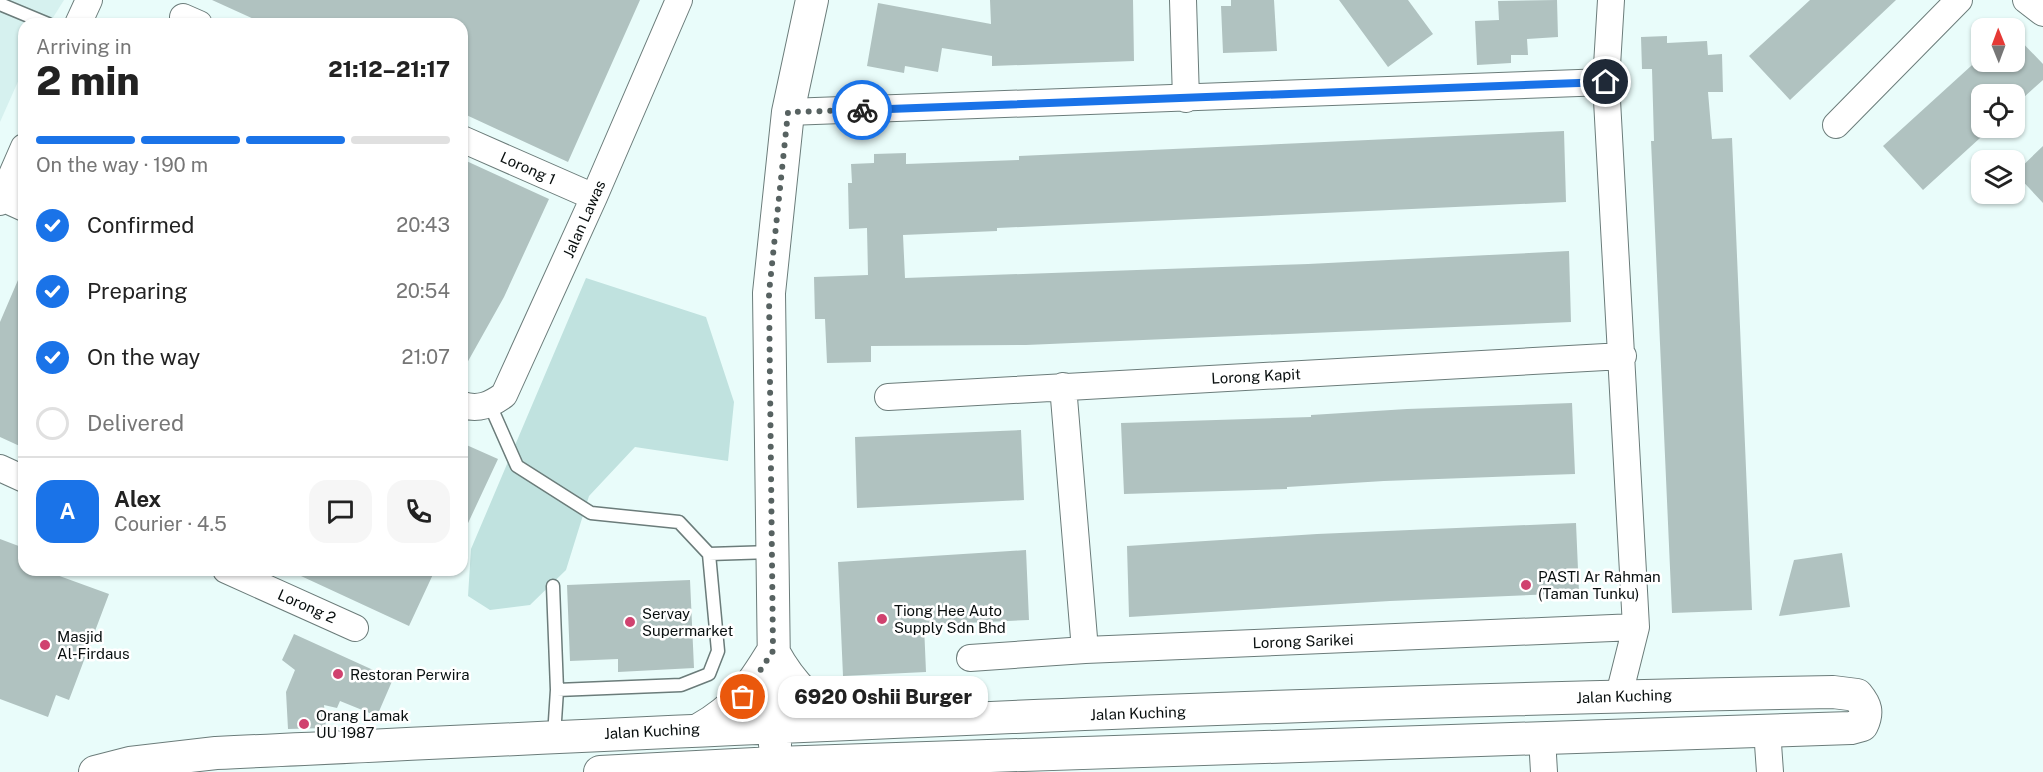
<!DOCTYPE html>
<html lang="en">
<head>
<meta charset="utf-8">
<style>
	:root { --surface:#fff; --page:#f6f6f6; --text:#222; --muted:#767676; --line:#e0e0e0; --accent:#1a73e8 }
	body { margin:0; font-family:"Public Sans",sans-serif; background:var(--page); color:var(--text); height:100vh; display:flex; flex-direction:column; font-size:22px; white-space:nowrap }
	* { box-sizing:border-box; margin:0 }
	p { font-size:20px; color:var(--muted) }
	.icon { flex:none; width:33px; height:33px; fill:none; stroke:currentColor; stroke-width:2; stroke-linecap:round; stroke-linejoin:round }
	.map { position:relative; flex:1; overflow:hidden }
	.details { position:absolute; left:18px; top:18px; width:450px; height:558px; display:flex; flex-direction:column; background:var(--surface); border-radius:18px; box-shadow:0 2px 4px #0004 }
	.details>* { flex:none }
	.needle { width:39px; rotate:359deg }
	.tools { position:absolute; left:1971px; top:18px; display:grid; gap:12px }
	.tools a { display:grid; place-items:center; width:54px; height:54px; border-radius:12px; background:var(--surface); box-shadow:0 2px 4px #0004; font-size:30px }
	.pin { position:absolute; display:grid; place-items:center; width:51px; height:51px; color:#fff; margin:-26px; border:3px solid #fff; border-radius:50%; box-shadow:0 2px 6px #0007 }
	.courier { position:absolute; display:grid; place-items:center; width:60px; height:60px; margin:-30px; border:4px solid #1a73e8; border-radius:50%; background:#fff; color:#222; box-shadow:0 2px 8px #0007 }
	.bubble { position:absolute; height:42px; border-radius:18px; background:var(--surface); box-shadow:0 2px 4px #0004; font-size:20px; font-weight:800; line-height:42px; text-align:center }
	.summary em { font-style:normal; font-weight:800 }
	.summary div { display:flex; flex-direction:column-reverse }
	.summary { display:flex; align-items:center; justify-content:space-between; height:102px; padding:0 18px }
	h1 { font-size:39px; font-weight:800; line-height:45px }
	.bar { display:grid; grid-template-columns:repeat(4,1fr); gap:9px 6px; align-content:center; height:72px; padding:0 18px }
	.bar i { height:8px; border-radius:4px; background:var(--line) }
	.bar .selected { background:var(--accent) }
	.bar p { grid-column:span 4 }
	.line { display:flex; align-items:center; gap:15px; padding:0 18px; border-top:2px solid var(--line) }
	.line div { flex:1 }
	.round { display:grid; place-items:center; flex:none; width:63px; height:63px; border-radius:18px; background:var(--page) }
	ol { padding:0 18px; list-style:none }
	li { display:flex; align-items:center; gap:18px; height:66px }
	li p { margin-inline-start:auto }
	li .icon { padding:6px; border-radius:50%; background:var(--accent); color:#fff; stroke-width:4 }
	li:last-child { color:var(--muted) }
	li i { width:33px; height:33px; border:3px solid var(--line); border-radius:50% }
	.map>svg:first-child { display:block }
	.built { fill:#d6f1ef }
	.green { fill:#c0e2df }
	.building { fill:#b0c2c0 }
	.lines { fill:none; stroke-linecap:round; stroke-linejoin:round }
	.service-casing { stroke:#6b7c7a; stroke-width:15 }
	.minor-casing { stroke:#6b7c7a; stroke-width:28 }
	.tertiary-casing { stroke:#6b7c7a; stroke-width:34 }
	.service { stroke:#fff; stroke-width:12 }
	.minor { stroke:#fff; stroke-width:26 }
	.tertiary { stroke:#fff; stroke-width:32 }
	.done { stroke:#576261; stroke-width:6; stroke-dasharray:0 10.8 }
	.route { stroke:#1a73e8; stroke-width:8 }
	.poi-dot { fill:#d0426f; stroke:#fff; stroke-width:2 }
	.labels { text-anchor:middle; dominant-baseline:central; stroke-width:5; stroke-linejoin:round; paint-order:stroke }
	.street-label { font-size:15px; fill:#090f0f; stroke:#fff }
	.poi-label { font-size:15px; fill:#090f0f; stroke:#fff; text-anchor:start }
</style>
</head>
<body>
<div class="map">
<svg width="2043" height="772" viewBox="0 0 2043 772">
	<rect width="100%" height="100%" fill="#e9fcfa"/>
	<path class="built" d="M 0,0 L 64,0 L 49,24 L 24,24 L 24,68 L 0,122 Z"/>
	<path class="green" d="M 586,278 L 706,317 L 734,402 L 728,461 L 635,447 L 589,496 L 566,570 L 530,605 L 490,610 L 468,596 L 471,549 Z"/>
	<path class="building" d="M 212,0 L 640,0 L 568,162 L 462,113 L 462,24 L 265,24 Z
		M 990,0 L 1133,0 L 1134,61 L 992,66 L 992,56 L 942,48 L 938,72 L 905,66 L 904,73 L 867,66 L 878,3 L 991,24 Z
		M 1231,0 L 1274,0 L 1277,51 L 1223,53 L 1221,6 L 1231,6 Z
		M 1339,0 L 1408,0 L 1433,34 L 1388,67 Z
		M 1557,0 L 1558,37 L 1527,39 L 1528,55 L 1511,55 L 1511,63 L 1477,65 L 1475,21 L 1499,20 L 1498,1 Z
		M 1810,0 L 1896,0 L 1790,100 L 1749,56 Z
		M 2014,34 L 2043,64 L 2043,80 L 2014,106 L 2014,94 L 1982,94 L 1982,128 L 1991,128 L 1923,190 L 1883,146 L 1982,56 L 1982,62 L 2014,62 Z
		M 1667,36 L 1667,43 L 1707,41 L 1708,55 L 1722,54 L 1723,92 L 1708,92 L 1712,139 L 1732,138 L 1752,610 L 1672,613 L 1651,141 L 1654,141 L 1652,69 L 1642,69 L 1641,37 Z
		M 1564,131 L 1566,202 L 997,228 L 997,231 L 903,235 L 905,278 L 1308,264 L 1569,251 L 1571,322 L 1026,345 L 871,346 L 871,362 L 827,363 L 825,319 L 815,319 L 814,277 L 868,275 L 867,228 L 849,229 L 848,183 L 852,183 L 851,164 L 874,163 L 874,154 L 906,153 L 906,164 L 1019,160 L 1019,156 Z
		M 2043,146 L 2043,203 L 2015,173 Z
		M 462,159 L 549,199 L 504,297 L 462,372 Z
		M 24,266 L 24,448 L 0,437 L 0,322 Z
		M 1572,403 L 1575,474 L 1384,481 L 1287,487 L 1287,489 L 1124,494 L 1121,423 L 1311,417 L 1311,415 L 1407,409 Z
		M 1021,430 L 1024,500 L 857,508 L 855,437 Z
		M 462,443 L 498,459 L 462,536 Z
		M 1576,523 L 1579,593 L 1390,601 L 1129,617 L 1127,546 L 1317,534 Z
		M 0,539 L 24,548 L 24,570 L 43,570 L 109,594 L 69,700 L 56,695 L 48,717 L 0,699 Z
		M 1026,550 L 1029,620 L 924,625 L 926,672 L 843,676 L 838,562 Z
		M 1842,553 L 1850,607 L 1779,616 L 1794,560 Z
		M 288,570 L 435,570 L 409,626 Z
		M 690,580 L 694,668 L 618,672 L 618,659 L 570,661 L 567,585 Z
		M 294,634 L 393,679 L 377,716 L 340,701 L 337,708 L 324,705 L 326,728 L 288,729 L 286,692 L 295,670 L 282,660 Z"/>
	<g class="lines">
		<defs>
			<path id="service" d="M 0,4 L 48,24
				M 490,405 L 517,466 L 591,513 L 679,522 L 709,554 L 718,651 L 709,674 L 681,685 L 557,690 L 554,736
				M 709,554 L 771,552
				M 553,586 L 557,690"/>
			<path id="minor" d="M 1183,0 L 1186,99
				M 1611,0 L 1606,82 L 1636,627 L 1619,695
				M 2026,0 L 2043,13
				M 183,17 L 199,24
				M 78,24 L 89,0
				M 788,112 L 1606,82
				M 1836,125 L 1959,0
				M 462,139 L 594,197
				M 2,198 L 24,208
				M 0,202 L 24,147
				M 1063,386 L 1085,650
				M 888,397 L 1623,356
				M 462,405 C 479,410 490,405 504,395 L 594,197 L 679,0
				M 0,468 L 24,479
				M 226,570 L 355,628
				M 970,658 L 1085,650 L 1636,627
				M 1767,730 L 1770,772
				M 1542,738 L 1544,772"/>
			<path id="tertiary" d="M 773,651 C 793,688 812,704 850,724
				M 700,729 C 737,708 751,687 773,651
				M 775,745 L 769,293 L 788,112 L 812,0
				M 95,772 L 130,763 L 216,753 C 755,728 1294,701 1833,692 L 1857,695 C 1866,706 1868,712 1862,725 L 1851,728 L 775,763 L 600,772"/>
		</defs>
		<use href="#service" class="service-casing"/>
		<use href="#minor" class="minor-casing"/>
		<use href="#tertiary" class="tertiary-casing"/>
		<use href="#service" class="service"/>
		<use href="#minor" class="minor"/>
		<use href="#tertiary" class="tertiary"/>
	</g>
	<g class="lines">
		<path class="done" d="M 743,697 L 773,651 L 769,293 L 788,112 L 862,110"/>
		<path class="route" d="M 862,110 L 1606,82"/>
	</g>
	<g class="poi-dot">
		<circle cx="1526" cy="585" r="6"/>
		<circle cx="882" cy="619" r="6"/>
		<circle cx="630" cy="622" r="6"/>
		<circle cx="45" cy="645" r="6"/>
		<circle cx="338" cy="674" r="6"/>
		<circle cx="304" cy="724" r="6"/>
	</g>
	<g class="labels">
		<g class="street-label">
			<text transform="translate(528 168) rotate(24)">Lorong 1</text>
			<text transform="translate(584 219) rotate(-66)">Jalan Lawas</text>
			<text transform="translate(1256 376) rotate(-3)">Lorong Kapit</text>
			<text transform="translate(307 606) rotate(24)">Lorong 2</text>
			<text transform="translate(1303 641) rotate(-2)">Lorong Sarikei</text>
			<text transform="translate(1624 696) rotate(-2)">Jalan Kuching</text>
			<text transform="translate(1138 713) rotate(-2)">Jalan Kuching</text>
			<text transform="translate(652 731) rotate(-3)">Jalan Kuching</text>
		</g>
		<g class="poi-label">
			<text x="1538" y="576">PASTI Ar Rahman<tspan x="1538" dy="17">(Taman Tunku)</tspan></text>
			<text x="894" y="610">Tiong Hee Auto<tspan x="894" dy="17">Supply Sdn Bhd</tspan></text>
			<text x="642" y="613">Servay<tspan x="642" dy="17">Supermarket</tspan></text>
			<text x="57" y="636">Masjid<tspan x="57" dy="17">Al-Firdaus</tspan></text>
			<text x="350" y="674">Restoran Perwira</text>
			<text x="316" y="715">Orang Lamak<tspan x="316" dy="17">UU 1987</tspan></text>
		</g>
	</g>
</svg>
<div class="tools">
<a><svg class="needle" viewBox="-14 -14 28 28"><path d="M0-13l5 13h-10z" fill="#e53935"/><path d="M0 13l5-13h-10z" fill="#767676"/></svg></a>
<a><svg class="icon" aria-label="locate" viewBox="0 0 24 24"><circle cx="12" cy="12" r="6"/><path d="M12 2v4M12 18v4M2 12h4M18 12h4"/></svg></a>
<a><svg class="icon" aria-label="layers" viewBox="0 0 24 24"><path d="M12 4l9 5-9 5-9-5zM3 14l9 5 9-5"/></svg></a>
</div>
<div class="pin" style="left:743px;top:697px;background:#ea580c"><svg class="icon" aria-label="bag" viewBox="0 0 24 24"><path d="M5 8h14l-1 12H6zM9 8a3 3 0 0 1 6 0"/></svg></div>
<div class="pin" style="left:1606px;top:82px;background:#1f2937"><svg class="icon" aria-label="home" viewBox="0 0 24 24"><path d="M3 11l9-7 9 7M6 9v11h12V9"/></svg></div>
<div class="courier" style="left:862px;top:110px"><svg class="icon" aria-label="bike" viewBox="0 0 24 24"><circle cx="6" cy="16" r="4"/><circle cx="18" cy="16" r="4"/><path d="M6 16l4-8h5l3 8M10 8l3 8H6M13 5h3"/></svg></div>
<div class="bubble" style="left:778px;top:676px;width:210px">6920 Oshii Burger</div>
<section class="details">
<div class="summary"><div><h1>2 min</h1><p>Arriving in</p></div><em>21:12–21:17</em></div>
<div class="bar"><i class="selected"></i><i class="selected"></i><i class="selected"></i><i></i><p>On the way · 190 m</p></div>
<ol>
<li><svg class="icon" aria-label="check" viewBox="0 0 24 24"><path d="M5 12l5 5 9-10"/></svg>Confirmed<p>20:43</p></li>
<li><svg class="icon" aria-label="check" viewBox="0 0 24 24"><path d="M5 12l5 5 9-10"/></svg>Preparing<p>20:54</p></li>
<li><svg class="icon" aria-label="check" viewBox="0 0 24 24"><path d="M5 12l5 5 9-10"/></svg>On the way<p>21:07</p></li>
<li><i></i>Delivered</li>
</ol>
<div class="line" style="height:108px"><b class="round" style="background:var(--accent);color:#fff">A</b><div><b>Alex</b><p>Courier · 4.5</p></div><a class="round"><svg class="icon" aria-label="chat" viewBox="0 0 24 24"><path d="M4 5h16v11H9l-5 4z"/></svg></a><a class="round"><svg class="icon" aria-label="phone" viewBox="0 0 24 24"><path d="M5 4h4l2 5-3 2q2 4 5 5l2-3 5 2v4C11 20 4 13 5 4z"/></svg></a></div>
</section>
</div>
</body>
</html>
